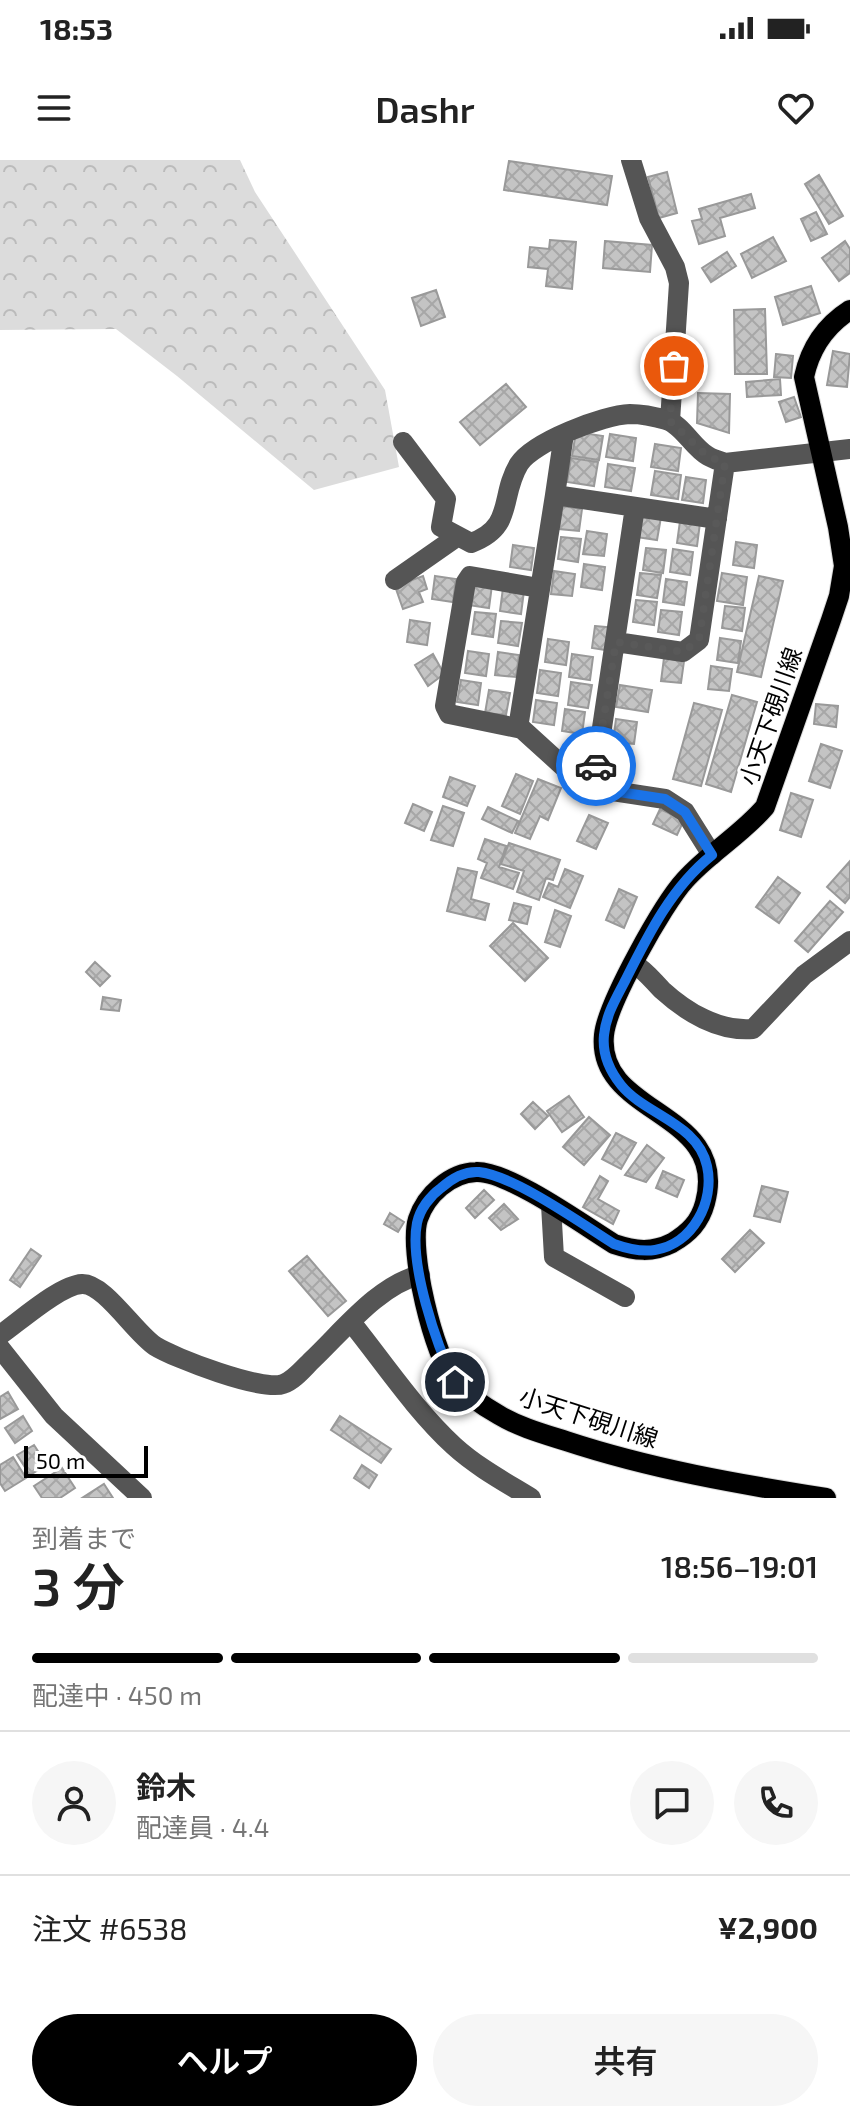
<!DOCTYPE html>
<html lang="ja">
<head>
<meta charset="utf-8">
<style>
	:root { --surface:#fff; --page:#f6f6f6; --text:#222; --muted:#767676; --line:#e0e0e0; --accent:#000 }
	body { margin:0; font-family:"Exo 2","Noto Sans JP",sans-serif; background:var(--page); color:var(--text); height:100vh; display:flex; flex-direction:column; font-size:30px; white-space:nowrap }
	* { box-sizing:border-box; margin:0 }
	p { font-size:26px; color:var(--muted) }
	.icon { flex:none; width:44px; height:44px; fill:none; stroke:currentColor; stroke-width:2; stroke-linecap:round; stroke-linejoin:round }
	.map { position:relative; height:1338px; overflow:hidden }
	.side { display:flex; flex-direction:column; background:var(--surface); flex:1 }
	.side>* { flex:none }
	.scale { position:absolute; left:24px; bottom:20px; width:124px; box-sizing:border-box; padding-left:8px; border:4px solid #000; border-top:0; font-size:22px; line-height:28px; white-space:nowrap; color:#000; -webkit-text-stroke:6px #fff; paint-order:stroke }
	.pin { position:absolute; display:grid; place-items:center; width:68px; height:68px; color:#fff; margin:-34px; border:4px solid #fff; border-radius:50%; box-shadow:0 2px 8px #0007 }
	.courier { position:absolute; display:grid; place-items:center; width:80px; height:80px; margin:-40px; border:6px solid #1a73e8; border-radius:50%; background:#fff; color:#222; box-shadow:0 2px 10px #0007 }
	.overview em { font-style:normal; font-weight:600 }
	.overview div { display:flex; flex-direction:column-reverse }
	.overview { display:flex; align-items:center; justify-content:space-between; height:136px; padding:0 32px }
	h1 { font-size:52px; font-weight:600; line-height:60px }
	.bar { display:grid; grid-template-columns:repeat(4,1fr); gap:12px 8px; align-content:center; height:96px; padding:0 32px }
	.bar i { height:10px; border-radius:6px; background:var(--line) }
	.bar .on { background:var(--accent) }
	.bar p { grid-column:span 4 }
	.line { display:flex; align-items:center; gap:20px; padding:0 32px; border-top:2px solid var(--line) }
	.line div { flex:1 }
	.round { display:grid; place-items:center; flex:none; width:84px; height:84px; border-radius:42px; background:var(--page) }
	.cta { display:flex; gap:16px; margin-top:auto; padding:16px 32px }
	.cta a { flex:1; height:92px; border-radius:48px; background:var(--accent); color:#fff; font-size:32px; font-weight:600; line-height:92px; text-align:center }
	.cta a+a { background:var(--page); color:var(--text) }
	.status { display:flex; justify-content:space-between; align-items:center; height:56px; padding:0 40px; background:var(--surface); direction:ltr }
	.status svg { height:22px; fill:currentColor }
	header { display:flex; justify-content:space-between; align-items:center; height:104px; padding:0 32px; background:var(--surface); font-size:36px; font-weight:600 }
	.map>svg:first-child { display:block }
	.forest { fill:url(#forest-crowns) }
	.building { fill:url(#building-cross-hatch); stroke:#999; stroke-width:2 }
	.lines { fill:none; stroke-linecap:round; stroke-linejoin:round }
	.major-casing { stroke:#dbdbdb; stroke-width:22 }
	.minor { stroke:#555; stroke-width:20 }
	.major { stroke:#000; stroke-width:20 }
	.done { stroke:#595959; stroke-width:8; stroke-dasharray:0 14.4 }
	.route { stroke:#1a73e8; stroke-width:10 }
	.labels { text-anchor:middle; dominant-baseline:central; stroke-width:6; stroke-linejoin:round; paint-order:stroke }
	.street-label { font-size:24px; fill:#000; stroke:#fff }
</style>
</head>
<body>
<div class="status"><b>18:53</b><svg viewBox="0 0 49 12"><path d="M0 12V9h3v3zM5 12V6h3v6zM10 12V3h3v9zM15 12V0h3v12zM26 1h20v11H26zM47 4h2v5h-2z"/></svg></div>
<header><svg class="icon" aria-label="menu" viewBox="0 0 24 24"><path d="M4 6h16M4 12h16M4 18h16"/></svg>Dashr<svg class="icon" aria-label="heart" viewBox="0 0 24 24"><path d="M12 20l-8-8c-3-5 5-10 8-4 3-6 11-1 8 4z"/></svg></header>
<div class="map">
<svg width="850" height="1338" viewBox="0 0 850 1338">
	<defs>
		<pattern id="forest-crowns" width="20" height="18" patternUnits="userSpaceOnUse" patternTransform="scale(2)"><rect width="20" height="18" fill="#dcdcdc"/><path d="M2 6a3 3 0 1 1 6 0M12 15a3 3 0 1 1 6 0" fill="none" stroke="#bbb"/></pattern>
		<pattern id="building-cross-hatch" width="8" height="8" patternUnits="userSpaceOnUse" patternTransform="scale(2)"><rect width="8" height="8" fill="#c4c4c4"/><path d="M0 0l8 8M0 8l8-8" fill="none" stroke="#a7a7a7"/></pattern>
	</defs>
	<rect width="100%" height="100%" fill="#fff"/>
	<path class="forest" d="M 0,0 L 240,0 L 255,32 L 385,230 L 399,307 L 314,330 L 177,216 L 116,169 L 0,170 Z"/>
	<path class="building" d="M 509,1 L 612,16 L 607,45 L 504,30 Z
		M 667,12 L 677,53 L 659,58 L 648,17 Z
		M 819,15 L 843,56 L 829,64 L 805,24 Z
		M 751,34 L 755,48 L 720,58 L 725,76 L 699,84 L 692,61 L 702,59 L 699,49 Z
		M 816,52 L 827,74 L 811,81 L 801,59 Z
		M 773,77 L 786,101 L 752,118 L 741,94 Z
		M 550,80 L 576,82 L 572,129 L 546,126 L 548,109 L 528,107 L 530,87 L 549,89 Z
		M 605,81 L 652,85 L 650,112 L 603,108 Z
		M 845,81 L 850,89 L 850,113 L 839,121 L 822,98 Z
		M 727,92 L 736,106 L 711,122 L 702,108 Z
		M 811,126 L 820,153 L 783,165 L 775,137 Z
		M 436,130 L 445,157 L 421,166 L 412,138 Z
		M 765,149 L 767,214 L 735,214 L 734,150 Z
		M 833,191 L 850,194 L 847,227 L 827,225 Z
		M 776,194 L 793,196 L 791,218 L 774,217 Z
		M 780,219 L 781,235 L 747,237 L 746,222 Z
		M 506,224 L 526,247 L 480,285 L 460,262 Z
		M 698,233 L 730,234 L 729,273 L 697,263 Z
		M 794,237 L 801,257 L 786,262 L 779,242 Z
		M 576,272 L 603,276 L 599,300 L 572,296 Z
		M 610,274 L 636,278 L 633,301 L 606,297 Z
		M 655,284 L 681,288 L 678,311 L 651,307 Z
		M 571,298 L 598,302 L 594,326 L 567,322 Z
		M 608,304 L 635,308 L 631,331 L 605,327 Z
		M 655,311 L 681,315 L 678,339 L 651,335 Z
		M 686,317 L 706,320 L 703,343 L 682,340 Z
		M 562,346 L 582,349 L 579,371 L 559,369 Z
		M 640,354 L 661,357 L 657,380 L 636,377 Z
		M 680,361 L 700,363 L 697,386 L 677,383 Z
		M 587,371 L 607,374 L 604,396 L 583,394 Z
		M 561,377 L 581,379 L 578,402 L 558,399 Z
		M 736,382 L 757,385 L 754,408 L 733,405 Z
		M 513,385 L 534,388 L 531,410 L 510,407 Z
		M 646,388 L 666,390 L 663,413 L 643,410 Z
		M 673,389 L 693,392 L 690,415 L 670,412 Z
		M 584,404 L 605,407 L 602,430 L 581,427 Z
		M 554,411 L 575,414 L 572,436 L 551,434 Z
		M 640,413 L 661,415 L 657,438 L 637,435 Z
		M 722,413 L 747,417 L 743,445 L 717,441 Z
		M 423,416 L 427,429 L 419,432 L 423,442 L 403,449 L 395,426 Z
		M 435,416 L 456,419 L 453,442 L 432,439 Z
		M 759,416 L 783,421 L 761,517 L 737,512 Z
		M 666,419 L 687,422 L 684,445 L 663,442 Z
		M 471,422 L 492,425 L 489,448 L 468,445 Z
		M 503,428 L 524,431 L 521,454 L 500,451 Z
		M 636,440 L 657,442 L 654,465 L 633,462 Z
		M 725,446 L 745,448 L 742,471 L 722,468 Z
		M 661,450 L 682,452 L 679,475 L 658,472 Z
		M 475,452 L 496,454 L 493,477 L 472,474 Z
		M 410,460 L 430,463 L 427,485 L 407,482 Z
		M 501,461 L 522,463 L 518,486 L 498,483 Z
		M 595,466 L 616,468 L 612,491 L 592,488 Z
		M 720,478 L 741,481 L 738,503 L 717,500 Z
		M 548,479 L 569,482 L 566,505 L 545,502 Z
		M 468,491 L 489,494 L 486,516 L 465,513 Z
		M 498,492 L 519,495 L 516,517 L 495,515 Z
		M 433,494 L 444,514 L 428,526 L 415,505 Z
		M 572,494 L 593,497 L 590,520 L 569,517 Z
		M 664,498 L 684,501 L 681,523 L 661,521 Z
		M 711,506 L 732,509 L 729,531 L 708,529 Z
		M 540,510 L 561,513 L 558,536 L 537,533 Z
		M 461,520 L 481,523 L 478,545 L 457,542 Z
		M 571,522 L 592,525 L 588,548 L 568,545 Z
		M 620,525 L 652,530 L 648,552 L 616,547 Z
		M 489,530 L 510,533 L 506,555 L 485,553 Z
		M 732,535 L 757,542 L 731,632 L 706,624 Z
		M 536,540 L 557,543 L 554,565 L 533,562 Z
		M 694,543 L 722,550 L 701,626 L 673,619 Z
		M 816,544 L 838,546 L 836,567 L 814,564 Z
		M 565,549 L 585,552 L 582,574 L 562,571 Z
		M 616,559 L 637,562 L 634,584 L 613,582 Z
		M 821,584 L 842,591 L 830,628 L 809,621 Z
		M 572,585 L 590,588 L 587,603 L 570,600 Z
		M 609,586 L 630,589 L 627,612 L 606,609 Z
		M 516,614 L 533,621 L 520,654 L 502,646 Z
		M 450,617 L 475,626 L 467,646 L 443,637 Z
		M 538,619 L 561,628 L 548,660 L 540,656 L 530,679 L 515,673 Z
		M 791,633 L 813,640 L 801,677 L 780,670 Z
		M 413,644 L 432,652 L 424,671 L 405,663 Z
		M 443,646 L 464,653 L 453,686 L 431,680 Z
		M 488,647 L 518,661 L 512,673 L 482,659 Z
		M 660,649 L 684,660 L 677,675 L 653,664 Z
		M 589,655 L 608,663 L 596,689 L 577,681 Z
		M 485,679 L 506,686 L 499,707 L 519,713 L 513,729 L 481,718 L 487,703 L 478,699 Z
		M 509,683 L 560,700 L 553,720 L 546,718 L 539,740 L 517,732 L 524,711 L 501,704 Z
		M 850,701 L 850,737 L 845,743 L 827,727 Z
		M 458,708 L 477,712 L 471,739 L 489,744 L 485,760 L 447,751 Z
		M 565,709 L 583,716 L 570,748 L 543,737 L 549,723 L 558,727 Z
		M 778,717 L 800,733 L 779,763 L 756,747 Z
		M 619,729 L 637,737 L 624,768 L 606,760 Z
		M 830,741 L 843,752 L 808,792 L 795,781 Z
		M 514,743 L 531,747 L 527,764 L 509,760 Z
		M 555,750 L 571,756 L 560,787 L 545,782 Z
		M 513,763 L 548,798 L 525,821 L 490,786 Z
		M 95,802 L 110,816 L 100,826 L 86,812 Z
		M 103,837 L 121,840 L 119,851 L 101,849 Z
		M 569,936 L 584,957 L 562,972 L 547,951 Z
		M 533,942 L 548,956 L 535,969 L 521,954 Z
		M 589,957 L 610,975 L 584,1005 L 563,987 Z
		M 616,973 L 636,983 L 621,1009 L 602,999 Z
		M 647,985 L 664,998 L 646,1022 L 625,1015 Z
		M 663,1011 L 684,1020 L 677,1037 L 656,1028 Z
		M 600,1016 L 608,1021 L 598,1039 L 619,1051 L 613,1064 L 583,1047 Z
		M 762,1026 L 788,1032 L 780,1062 L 754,1056 Z
		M 484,1030 L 494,1040 L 475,1058 L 466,1048 Z
		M 504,1044 L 518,1059 L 501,1070 L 489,1058 Z
		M 390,1053 L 404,1062 L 398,1072 L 384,1064 Z
		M 750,1070 L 764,1083 L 735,1112 L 722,1099 Z
		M 31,1089 L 41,1096 L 20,1127 L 10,1120 Z
		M 307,1096 L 346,1141 L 328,1156 L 289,1111 Z
		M 8,1232 L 18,1249 L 0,1259 L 0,1237 Z
		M 23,1256 L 32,1271 L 15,1283 L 5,1268 Z
		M 340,1256 L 391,1289 L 381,1303 L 331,1270 Z
		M 34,1285 L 47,1305 L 30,1315 L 17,1295 Z
		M 13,1297 L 26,1318 L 5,1331 L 0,1323 L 0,1305 Z
		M 362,1305 L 377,1315 L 369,1328 L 354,1318 Z
		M 62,1308 L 75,1328 L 60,1338 L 42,1338 L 34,1326 Z
		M 104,1324 L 113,1338 L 82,1338 Z"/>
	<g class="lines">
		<defs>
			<path id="major" d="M 826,1338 C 738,1324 651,1309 566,1281 C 544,1274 519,1267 499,1255 C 485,1247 466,1234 455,1222 C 434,1197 408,1090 418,1059 C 426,1035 450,1013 476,1012 C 507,1010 585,1066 614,1084 C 635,1091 652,1093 672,1083 C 689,1073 700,1062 705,1043 C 730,950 596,956 604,875 C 607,844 663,744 685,720 C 709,693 741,675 765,647 L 831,460 L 839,436 L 844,406 L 838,367 L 804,217 C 810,189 825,166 850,150"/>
		</defs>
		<use href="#major" class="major-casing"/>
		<path class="minor" d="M 631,0 L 649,58 L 675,107 L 679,123 L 670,261
			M 564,274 L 555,335 L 717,359
			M 403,282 L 446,339 L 441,367 L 471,383 C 515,367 499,337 519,304 C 533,282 603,255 630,254 C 640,254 656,257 666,260 C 682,264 693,288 708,296 C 713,299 720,301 725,303 L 850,289
			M 395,420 L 458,376
			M 539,428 L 470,416 L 466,422 L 445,546 L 449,554 L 522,569 L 576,618 L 593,628 L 665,639 L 685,652 L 712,695
			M 616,482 L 683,492 L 699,480 L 725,303
			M 518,568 L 555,335
			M 593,628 L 635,347
			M 634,804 C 645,810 653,821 662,830 C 686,852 719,872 753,869 L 804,815 L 850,781
			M 551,1045 L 554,1097 L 625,1137
			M 351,1162 C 384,1203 415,1250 454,1286 C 477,1307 505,1322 531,1338
			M 0,1175 C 19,1162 60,1125 82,1124 C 104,1123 135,1173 155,1186 C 174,1198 263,1232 283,1224 C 293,1221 303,1209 311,1201 C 342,1172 378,1125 420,1115
			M 0,1188 L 54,1256 L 142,1338"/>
		<use href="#major" class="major"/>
	</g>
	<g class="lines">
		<path class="done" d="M 596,606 L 616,482 L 683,492 L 699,480 L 725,303 L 707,296 L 670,261 L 674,206"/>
		<path class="route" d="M 455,1222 C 436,1185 409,1104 417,1063 C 420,1049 430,1036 441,1028 C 451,1019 465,1011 479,1012 C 515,1016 582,1064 614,1084 C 628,1089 641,1092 655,1090 C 693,1084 715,1041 707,1006 C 698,963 645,955 621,925 C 609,910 602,894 604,875 C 606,854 617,837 626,819 C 649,773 672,727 712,695 L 685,652 L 665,639 L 593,628 L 596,606"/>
	</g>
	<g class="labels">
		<g class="street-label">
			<text transform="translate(770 556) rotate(-71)">小天下硯川線</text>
			<text transform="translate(589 1257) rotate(18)">小天下硯川線</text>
		</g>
	</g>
</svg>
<div class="scale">50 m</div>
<div class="pin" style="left:674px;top:206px;background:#ea580c"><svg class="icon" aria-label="bag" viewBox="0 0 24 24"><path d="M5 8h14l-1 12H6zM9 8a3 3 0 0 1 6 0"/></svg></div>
<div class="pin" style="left:455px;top:1222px;background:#1f2937"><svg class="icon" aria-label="home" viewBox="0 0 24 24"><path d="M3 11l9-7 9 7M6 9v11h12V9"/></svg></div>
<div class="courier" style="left:596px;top:606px"><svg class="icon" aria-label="car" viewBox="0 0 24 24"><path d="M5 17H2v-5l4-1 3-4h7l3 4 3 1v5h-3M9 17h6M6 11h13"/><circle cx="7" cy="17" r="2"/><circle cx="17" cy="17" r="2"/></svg></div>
</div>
<section class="side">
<div class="overview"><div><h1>3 分</h1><p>到着まで</p></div><em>18:56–19:01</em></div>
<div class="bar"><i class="on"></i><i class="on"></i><i class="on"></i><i></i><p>配達中 · 450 m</p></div>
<div class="line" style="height:144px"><a class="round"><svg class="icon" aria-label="person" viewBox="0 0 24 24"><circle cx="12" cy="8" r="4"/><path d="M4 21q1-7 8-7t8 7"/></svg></a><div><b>鈴木</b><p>配達員 · 4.4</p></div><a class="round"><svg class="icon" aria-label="chat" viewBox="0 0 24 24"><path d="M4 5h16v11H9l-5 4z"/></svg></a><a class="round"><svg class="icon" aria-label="phone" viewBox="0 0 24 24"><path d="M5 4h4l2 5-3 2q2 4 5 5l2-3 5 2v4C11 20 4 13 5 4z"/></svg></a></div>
<div class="line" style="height:104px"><div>注文 #6538</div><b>¥2,900</b></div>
<div class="cta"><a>ヘルプ</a><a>共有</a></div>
</section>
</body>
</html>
